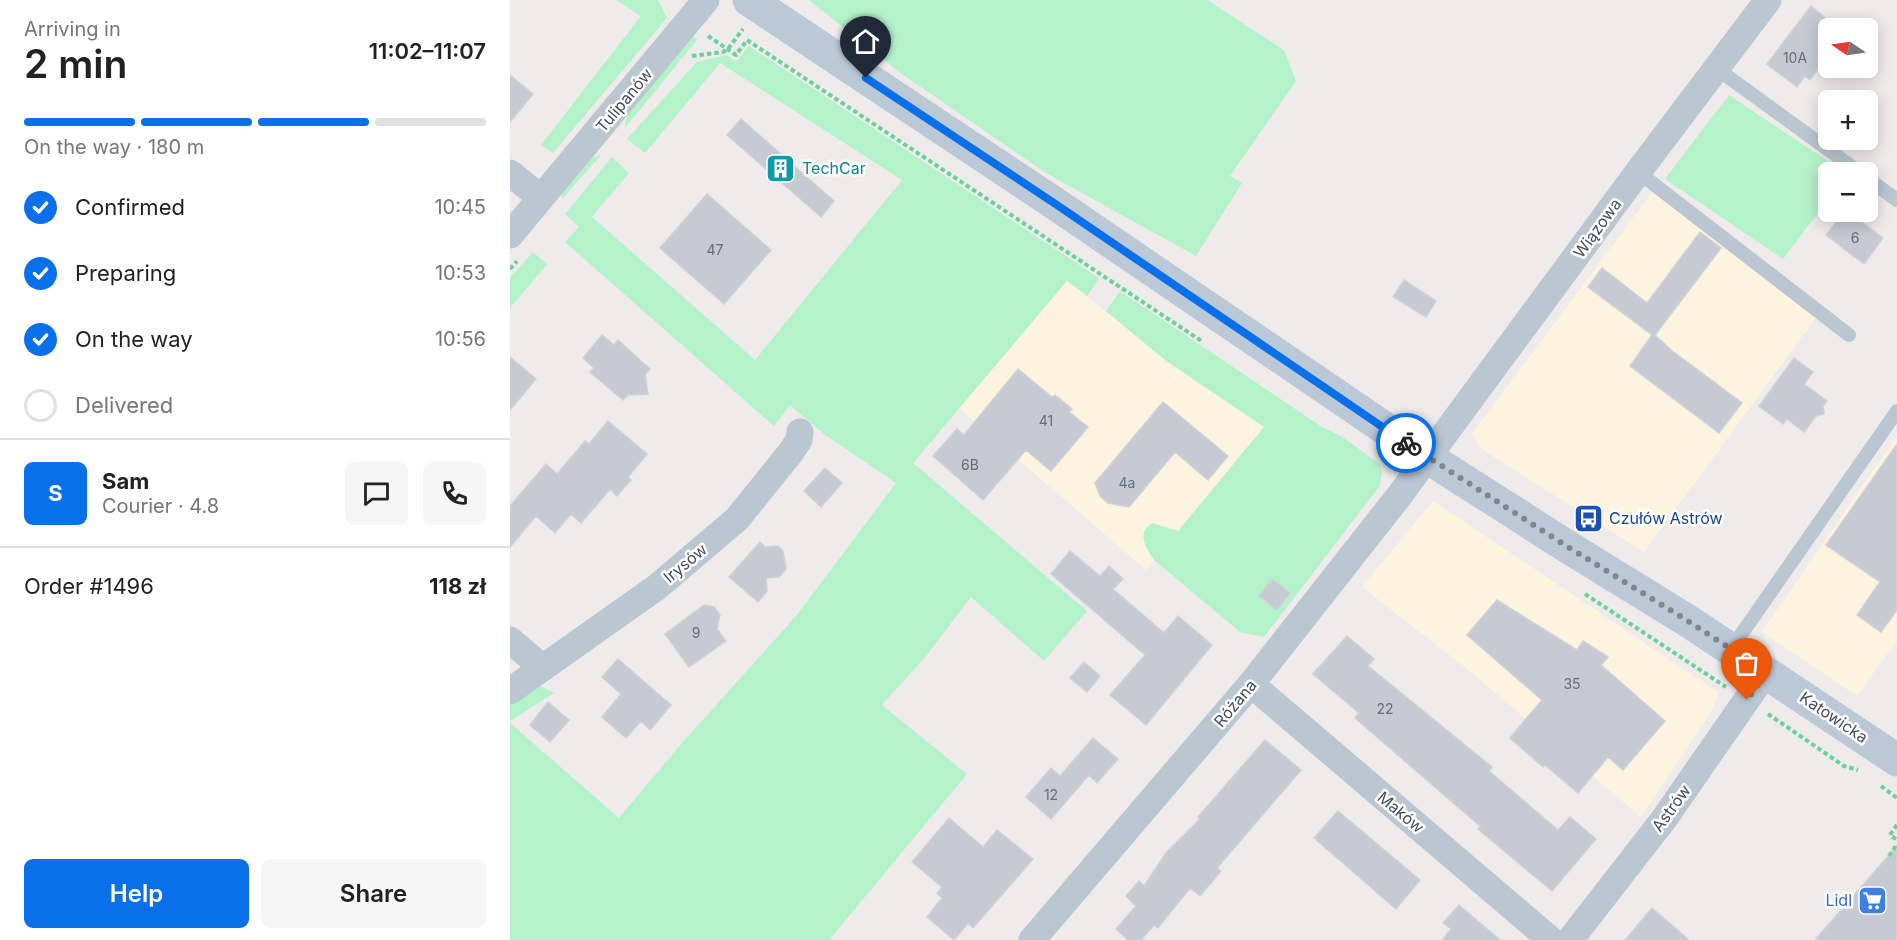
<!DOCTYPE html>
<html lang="en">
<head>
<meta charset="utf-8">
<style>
	:root { --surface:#fff; --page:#f6f6f6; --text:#222; --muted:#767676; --line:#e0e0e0; --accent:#0a70ea }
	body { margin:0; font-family:Inter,sans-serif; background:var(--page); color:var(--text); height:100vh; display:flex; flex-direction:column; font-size:22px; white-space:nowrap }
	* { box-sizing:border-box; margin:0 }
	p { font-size:20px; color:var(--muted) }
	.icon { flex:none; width:33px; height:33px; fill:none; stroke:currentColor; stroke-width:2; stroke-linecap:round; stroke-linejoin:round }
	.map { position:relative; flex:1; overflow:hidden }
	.details { display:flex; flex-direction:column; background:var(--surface); width:510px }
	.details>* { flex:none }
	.needle { width:39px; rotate:283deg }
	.tools { position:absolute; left:1308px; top:18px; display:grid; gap:12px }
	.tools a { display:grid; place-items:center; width:60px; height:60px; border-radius:9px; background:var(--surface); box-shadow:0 3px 15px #0003; font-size:30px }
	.pin { position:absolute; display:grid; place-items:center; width:51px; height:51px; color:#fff; margin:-62px -26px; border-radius:50% 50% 50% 0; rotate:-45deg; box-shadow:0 0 6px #0007 }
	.pin .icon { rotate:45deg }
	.courier { position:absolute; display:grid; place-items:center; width:60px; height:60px; margin:-30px; border:4px solid #0a70ea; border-radius:50%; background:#fff; color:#222; box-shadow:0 2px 8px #0007 }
	.head em { font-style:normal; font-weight:600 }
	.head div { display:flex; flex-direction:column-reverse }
	.head { display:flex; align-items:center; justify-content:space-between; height:102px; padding:0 24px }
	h1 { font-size:39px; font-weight:600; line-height:45px }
	.bar { display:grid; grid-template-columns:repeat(4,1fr); gap:9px 6px; align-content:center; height:72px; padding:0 24px }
	.bar i { height:8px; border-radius:4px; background:var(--line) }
	.bar .selected { background:var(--accent) }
	.bar p { grid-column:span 4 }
	.line { display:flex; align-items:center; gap:15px; padding:0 24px; border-top:2px solid var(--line) }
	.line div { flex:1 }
	.round { display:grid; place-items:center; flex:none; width:63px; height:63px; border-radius:9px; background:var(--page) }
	ol { padding:0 24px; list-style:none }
	li { display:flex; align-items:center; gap:18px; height:66px }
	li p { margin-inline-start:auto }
	li .icon { padding:6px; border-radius:50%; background:var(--accent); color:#fff; stroke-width:4 }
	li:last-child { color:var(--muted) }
	li i { width:33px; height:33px; border:3px solid var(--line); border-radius:50% }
	.cta { display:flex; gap:12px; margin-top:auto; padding:12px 24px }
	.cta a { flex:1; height:69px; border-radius:9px; background:var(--accent); color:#fff; font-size:24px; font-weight:600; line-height:69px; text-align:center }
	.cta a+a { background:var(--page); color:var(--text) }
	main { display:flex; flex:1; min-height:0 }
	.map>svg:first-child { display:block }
	.commercial { fill:#fdf4e0 }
	.green { fill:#b4f2ca }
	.building { fill:#c6cad2; stroke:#ced1d8; stroke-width:1.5 }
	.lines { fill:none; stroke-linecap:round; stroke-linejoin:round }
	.path { stroke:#69d29c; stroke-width:4; stroke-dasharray:4.5 3; stroke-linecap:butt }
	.lane { stroke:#bac6d0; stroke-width:14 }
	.street { stroke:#bac6d0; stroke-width:27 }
	.secondary { stroke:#bbc9d7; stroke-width:33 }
	.done { stroke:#7f868d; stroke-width:6; stroke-dasharray:0 10.8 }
	.route { stroke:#0a70ea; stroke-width:8 }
	.labels { text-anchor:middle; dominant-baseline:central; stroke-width:5; stroke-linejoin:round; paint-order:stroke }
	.number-label { font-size:14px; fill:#636e78 }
	.street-label { font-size:16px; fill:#424f5a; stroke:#fff }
	.culture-label { font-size:16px; fill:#0d838f; stroke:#fff; text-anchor:start }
	.transit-label { font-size:16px; fill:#164399; stroke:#fff; text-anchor:start }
	.shop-label { font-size:16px; fill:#366cbe; stroke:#fff; text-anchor:end }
</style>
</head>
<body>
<main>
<section class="details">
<div class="head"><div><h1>2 min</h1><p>Arriving in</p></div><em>11:02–11:07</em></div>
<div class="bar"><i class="selected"></i><i class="selected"></i><i class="selected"></i><i></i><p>On the way · 180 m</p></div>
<ol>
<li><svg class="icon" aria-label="check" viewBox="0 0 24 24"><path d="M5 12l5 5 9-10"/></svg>Confirmed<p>10:45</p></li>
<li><svg class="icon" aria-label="check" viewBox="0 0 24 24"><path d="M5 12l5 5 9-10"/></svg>Preparing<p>10:53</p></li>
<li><svg class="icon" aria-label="check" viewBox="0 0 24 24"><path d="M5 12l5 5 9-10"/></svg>On the way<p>10:56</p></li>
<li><i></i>Delivered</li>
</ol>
<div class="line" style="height:108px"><b class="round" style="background:var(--accent);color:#fff">S</b><div><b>Sam</b><p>Courier · 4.8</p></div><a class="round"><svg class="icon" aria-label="chat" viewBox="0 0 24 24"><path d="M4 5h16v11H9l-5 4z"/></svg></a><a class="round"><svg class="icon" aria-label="phone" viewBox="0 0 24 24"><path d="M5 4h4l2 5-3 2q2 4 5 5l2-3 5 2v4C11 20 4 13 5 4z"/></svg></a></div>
<div class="line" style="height:78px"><div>Order #1496</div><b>118 zł</b></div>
<div class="cta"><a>Help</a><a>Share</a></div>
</section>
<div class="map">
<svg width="1387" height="940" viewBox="0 0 1387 940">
	<rect width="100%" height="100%" fill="#efebeb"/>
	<path class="commercial" d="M 1143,191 L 1307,316 L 1134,552 L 973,450 L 962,434 Z
		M 557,280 L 655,360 L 754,427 L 636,570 L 449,408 Z
		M 1387,436 L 1387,640 L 1347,696 L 1252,632 Z
		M 923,501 L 1209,693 L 1201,712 L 1131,817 L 956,668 L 852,587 Z"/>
	<path class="green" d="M 106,0 L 148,0 L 157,18 L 43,153 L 31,145 L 131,16 Z
		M 299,0 L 697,0 L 774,50 L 786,81 L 720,176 L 732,183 L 686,256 L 536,173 L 389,72 Z
		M 182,35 L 187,40 L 114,129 L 117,115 Z
		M 239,46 L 589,278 L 577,296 L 557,281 L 403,463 L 577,611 L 534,661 L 461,597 L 416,656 L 372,705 L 457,774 L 319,940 L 0,940 L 0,723 L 109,818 L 173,742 L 286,616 L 386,483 L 314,434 L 280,405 L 264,426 L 55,242 L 69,227 L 55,214 L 102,157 L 119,173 L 82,217 L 245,360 L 392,180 L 210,63 L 135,153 L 117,139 L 187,62 L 217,55 L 226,62 Z
		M 1219,95 L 1334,172 L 1318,172 L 1318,200 L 1273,259 L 1155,179 Z
		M 91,155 L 52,199 L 52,192 L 78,159 Z
		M 23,252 L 37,264 L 0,308 L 0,278 Z
		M 610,291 L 812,427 L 831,436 L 870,464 L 872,474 L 869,487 L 754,637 L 730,632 L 644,560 C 636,548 626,533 642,523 L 668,531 L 754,427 L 655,360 L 596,311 Z
		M 26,684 L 44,693 L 0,721 L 0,703 Z"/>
	<path class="building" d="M 1301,6 L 1318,20 L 1318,55 L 1300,80 L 1295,76 L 1287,87 L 1257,64 Z
		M 0,75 L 23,94 L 0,122 Z
		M 231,119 L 324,201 L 311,217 L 217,135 Z
		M 197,194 L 261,250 L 214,304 L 150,248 Z
		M 1334,212 L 1338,212 L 1373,238 L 1354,264 L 1316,235 Z
		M 1190,232 L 1211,248 L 1145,335 L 1161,350 L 1232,403 L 1209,433 L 1120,366 L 1142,335 L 1078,287 L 1092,268 L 1137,303 Z
		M 894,280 L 926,301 L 916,317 L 883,297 Z
		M 92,335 L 104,345 L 108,340 L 140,369 L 135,375 L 138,394 L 118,395 L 113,400 L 80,372 L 84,368 L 73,358 Z
		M 0,357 L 26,379 L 0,410 Z
		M 1284,358 L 1303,372 L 1294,384 L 1317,401 L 1313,406 L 1314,414 L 1306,416 L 1294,432 L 1277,419 L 1273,424 L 1249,406 Z
		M 508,369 L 542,397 L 545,395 L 562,409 L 559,412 L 578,427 L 541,471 L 516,450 L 473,500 L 423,456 L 447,429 L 454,435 Z
		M 653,402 L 718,456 L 698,480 L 665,452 L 619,507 L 598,503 L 590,496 L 585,483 Z
		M 98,421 L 137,454 L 118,477 L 121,480 L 107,496 L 100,489 L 71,523 L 61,514 L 45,533 L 26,516 L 0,547 L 0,506 L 36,464 L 47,474 L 75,441 L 79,444 Z
		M 1387,444 L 1387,610 L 1371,632 L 1347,615 L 1370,582 L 1316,545 Z
		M 315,468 L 332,483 L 311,507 L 294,491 Z
		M 250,542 L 255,547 L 268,546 L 273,551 L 276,569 L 269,577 L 256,578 L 257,591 L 248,602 L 219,577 Z
		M 560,551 L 590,576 L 599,566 L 613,579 L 603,589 L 654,633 L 668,616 L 702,645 L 636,725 L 600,695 L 635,655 L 541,574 Z
		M 762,579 L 780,593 L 767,610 L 749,596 Z
		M 987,600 L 1067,650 L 1073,641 L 1098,657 L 1091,665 L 1155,721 L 1113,770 L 1098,757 L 1068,793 L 1035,765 L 1033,767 L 1000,738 L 1032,700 L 957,635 Z
		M 194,605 L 204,607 L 210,615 L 207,629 L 216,641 L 179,667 L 155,634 Z
		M 837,636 L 864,659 L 858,666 L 982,767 L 979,771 L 1048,830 L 1060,817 L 1086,839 L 1042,891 L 968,829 L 970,826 L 845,718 L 849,713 L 803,674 Z
		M 108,659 L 161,705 L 140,730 L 131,721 L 116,738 L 92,717 L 111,694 L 92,677 Z
		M 574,662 L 590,676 L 577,692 L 560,678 Z
		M 38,702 L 59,720 L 40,742 L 20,725 Z
		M 583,738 L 608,759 L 587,783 L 579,775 L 541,819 L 516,797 L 541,768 L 550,776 Z
		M 755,740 L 791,770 L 707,868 L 711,871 L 690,896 L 680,888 L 648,928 L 644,925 L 631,940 L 618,940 L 606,929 L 626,906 L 616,896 L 629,881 L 634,886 L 656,853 L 690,819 L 688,817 Z
		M 828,811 L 910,880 L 886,909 L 804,838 Z
		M 439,818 L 473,847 L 487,830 L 523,859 L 463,928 L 458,923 L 444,940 L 417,917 L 432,898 L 427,893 L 432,887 L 402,862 Z
		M 1387,846 L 1387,940 L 1305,940 Z
		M 949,905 L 990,940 L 932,940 L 941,929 L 933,923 Z
		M 1142,908 L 1179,940 L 1115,940 Z"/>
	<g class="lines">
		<path class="path" d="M 198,36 L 226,55 L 237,40 L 693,342
			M 182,56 L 213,52 L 218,49 L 233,29
			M 0,269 L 7,261
			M 1075,594 L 1216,687
			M 1258,714 L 1334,766 L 1348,770
			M 1371,786 L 1387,798
			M 1387,825 L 1380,835 L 1387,840
			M 1379,856 L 1387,844"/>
		<path class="lane" d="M 1206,68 L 1349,172
			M 1128,172 L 1339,335
			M 1358,179 L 1387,200
			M 1221,649 L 1387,411"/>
		<path class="street" d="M 0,173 L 31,198
			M 0,235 L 196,0
			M 0,640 L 33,668
			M 741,684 L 1041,940
			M 0,691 L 147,587 L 227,519 L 281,452 L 289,440 L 290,432
			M 522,940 L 741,684 L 889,496 L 1128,172 L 1258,0
			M 1060,940 L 1154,819 L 1256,672"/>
		<path class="secondary" d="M 239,0 L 547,205 L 917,457 L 1058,547 L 1178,621 L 1387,760"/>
	</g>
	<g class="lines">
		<path class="done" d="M 896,443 L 1058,547 L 1178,621 L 1256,672 L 1237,700"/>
		<path class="route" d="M 356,78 L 547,205 L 896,443"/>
	</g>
	<defs>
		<symbol id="building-square" viewBox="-11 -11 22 22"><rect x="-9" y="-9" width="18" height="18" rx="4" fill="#0f9aa8" stroke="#fff"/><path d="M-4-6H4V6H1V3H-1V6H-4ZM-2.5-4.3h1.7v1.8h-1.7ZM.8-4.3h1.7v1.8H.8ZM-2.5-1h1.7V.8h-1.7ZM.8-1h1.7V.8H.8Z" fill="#fff"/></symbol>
		<symbol id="bus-square" viewBox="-11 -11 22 22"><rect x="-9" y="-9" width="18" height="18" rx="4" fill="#1a4fb4" stroke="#fff"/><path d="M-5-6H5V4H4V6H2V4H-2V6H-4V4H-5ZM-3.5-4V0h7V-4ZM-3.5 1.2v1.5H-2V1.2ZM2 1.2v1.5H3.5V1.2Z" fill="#fff"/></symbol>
		<symbol id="supermarket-square" viewBox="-11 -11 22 22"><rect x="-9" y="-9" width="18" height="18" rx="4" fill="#3f7fe0" stroke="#fff"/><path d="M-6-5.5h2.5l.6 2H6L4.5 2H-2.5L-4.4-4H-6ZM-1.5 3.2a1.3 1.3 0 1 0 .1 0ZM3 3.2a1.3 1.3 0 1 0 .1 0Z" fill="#fff"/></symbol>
	</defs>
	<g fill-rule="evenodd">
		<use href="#building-square" x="254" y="152" width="33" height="33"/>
		<use href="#bus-square" x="1062" y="502" width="33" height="33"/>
		<use href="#supermarket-square" x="1346" y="884" width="33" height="33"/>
	</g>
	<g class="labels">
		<g class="number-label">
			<text x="1285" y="57">10A</text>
			<text x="1345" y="237">6</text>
			<text x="205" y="249">47</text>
			<text x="536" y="420">41</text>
			<text x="460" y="464">6B</text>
			<text x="617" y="482">4a</text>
			<text x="186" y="632">9</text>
			<text x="1062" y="683">35</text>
			<text x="875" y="708">22</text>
			<text x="541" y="794">12</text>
		</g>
		<g class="street-label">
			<text transform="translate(114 100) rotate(-50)">Tulipanów</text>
			<text transform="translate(1087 228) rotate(-54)">Wiązowa</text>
			<text transform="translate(175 563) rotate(-40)">Irysów</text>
			<text transform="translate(725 703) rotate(-50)">Różana</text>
			<text transform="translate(1324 717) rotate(34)">Katowicka</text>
			<text transform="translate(1161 808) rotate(-54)">Astrów</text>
			<text transform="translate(891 812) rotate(40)">Maków</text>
		</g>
		<g class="culture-label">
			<text x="292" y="168">TechCar</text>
		</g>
		<g class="transit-label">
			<text x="1099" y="518">Czułów Astrów</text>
		</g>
		<g class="shop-label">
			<text x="1342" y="900">Lidl</text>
		</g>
	</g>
</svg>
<div class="tools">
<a><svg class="needle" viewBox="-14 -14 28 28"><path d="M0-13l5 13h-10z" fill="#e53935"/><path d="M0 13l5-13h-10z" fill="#767676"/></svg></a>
<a>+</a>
<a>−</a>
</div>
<div class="pin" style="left:1237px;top:700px;background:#ea580c"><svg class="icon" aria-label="bag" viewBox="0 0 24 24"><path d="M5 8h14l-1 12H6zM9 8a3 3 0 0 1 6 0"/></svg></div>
<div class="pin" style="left:356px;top:78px;background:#1f2937"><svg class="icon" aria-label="home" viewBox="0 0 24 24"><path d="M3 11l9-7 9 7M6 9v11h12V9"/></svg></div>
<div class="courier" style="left:896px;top:443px"><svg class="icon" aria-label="bike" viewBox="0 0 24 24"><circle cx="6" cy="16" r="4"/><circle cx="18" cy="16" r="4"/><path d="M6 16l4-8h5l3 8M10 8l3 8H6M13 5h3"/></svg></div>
</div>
</main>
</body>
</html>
